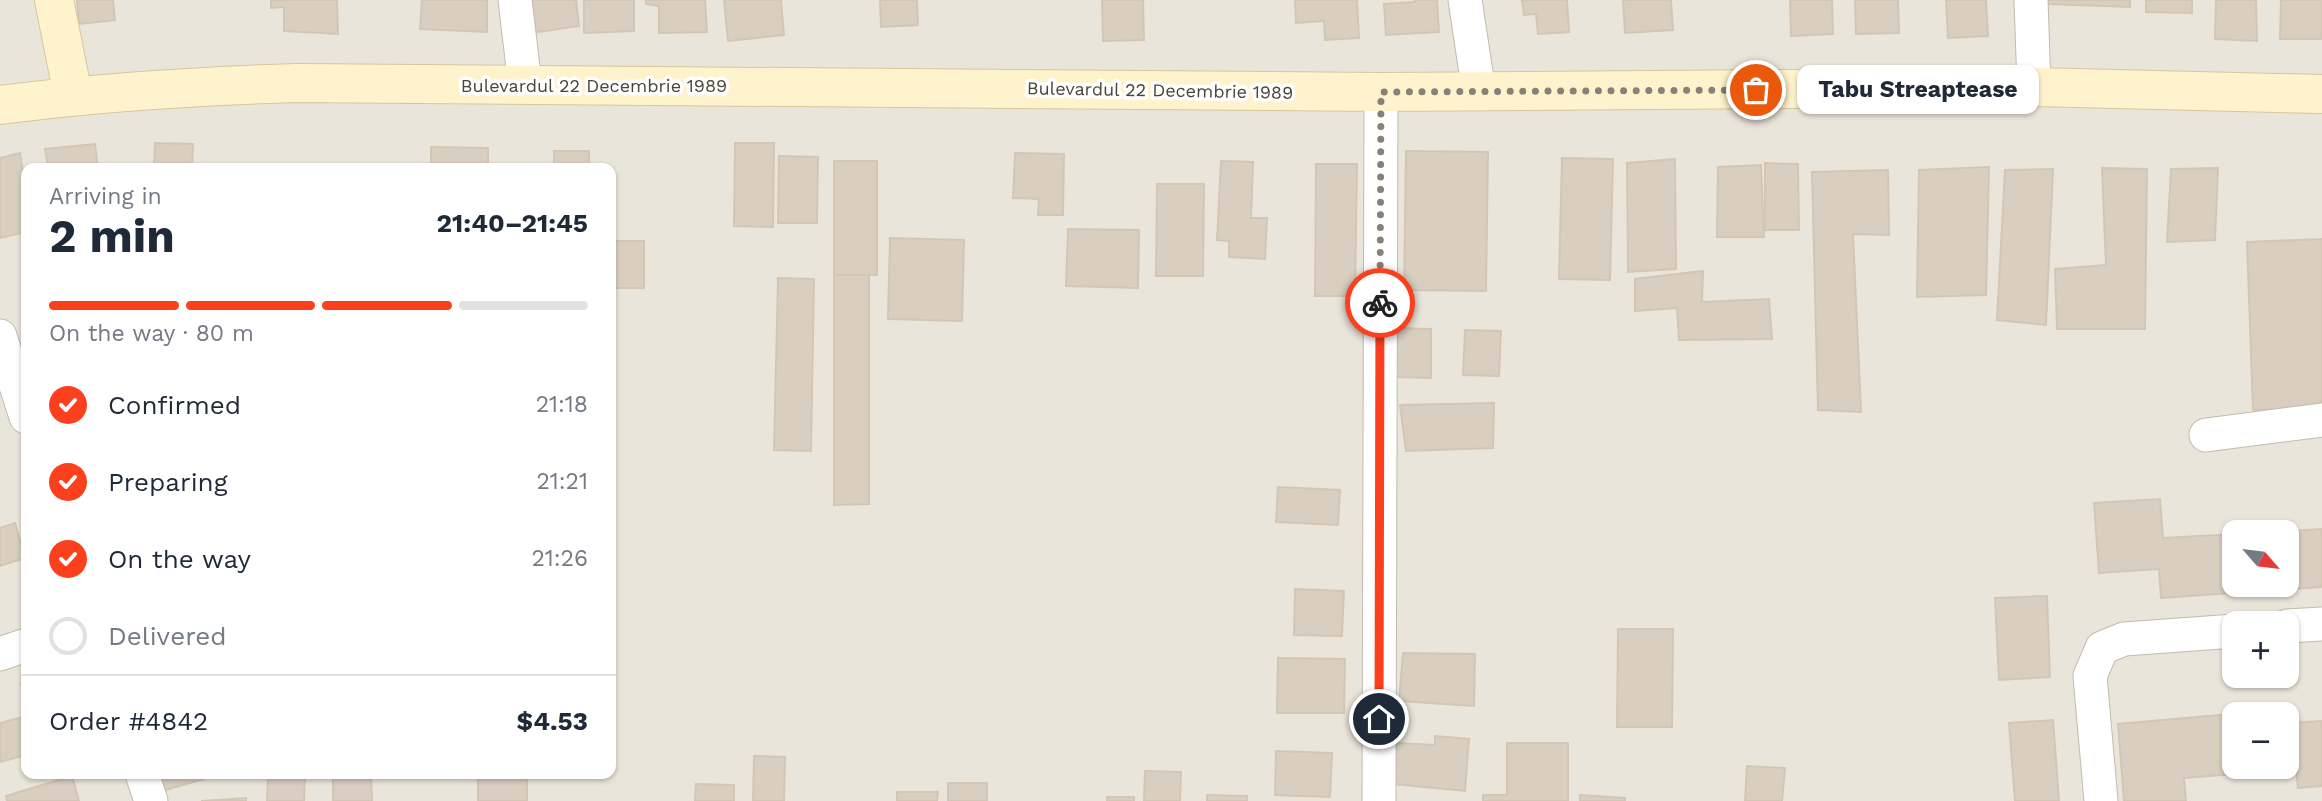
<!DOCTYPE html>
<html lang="en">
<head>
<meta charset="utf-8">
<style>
	:root { --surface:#fff; --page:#f6f6f7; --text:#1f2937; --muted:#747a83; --line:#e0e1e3; --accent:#fc3f1d }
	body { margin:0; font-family:"Work Sans",sans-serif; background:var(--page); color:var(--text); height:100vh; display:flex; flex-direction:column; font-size:26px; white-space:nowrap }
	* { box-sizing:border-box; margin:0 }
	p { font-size:23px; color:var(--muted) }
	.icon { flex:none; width:38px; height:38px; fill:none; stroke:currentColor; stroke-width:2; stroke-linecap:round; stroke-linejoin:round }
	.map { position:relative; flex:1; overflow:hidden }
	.drawer { position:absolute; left:21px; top:163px; width:595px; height:616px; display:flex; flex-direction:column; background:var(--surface); border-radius:14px; box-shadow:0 2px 5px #0004 }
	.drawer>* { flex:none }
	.needle { width:46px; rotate:118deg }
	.tools { position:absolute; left:2222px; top:520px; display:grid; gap:14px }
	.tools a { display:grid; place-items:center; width:77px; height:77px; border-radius:14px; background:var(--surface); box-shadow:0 2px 5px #0004; font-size:35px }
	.pin { position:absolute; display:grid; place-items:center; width:60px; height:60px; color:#fff; margin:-30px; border:4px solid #fff; border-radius:50%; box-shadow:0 2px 7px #0007 }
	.courier { position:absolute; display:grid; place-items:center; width:70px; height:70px; margin:-35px; border:5px solid #fc3f1d; border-radius:50%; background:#fff; color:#222; box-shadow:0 2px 9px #0007 }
	.bubble { position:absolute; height:49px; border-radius:14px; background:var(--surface); box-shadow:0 2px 5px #0004; font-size:23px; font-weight:700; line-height:49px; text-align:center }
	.head em { font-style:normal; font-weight:700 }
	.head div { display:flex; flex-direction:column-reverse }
	.head { display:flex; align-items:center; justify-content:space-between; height:119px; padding:0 28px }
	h1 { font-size:46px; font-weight:700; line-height:52px }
	.bar { display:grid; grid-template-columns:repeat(4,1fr); gap:10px 7px; align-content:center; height:84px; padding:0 28px }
	.bar i { height:9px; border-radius:5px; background:var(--line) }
	.bar .on { background:var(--accent) }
	.bar p { grid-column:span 4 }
	.line { display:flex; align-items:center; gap:18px; padding:0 28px; border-top:2px solid var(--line) }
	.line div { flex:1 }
	ol { padding:0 28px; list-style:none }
	li { display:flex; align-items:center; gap:21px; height:77px }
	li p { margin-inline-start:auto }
	li .icon { padding:7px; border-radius:50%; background:var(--accent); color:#fff; stroke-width:4 }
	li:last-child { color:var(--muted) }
	li i { width:38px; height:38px; border:4px solid var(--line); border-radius:50% }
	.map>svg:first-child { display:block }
	.residential { fill:#eae5da; fill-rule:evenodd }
	.building { fill:#d8cfc1; stroke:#d3c7b4; stroke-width:2; fill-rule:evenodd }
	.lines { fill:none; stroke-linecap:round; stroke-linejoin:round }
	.street-casing { stroke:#c2bbae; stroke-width:35 }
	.secondary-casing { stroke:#d6c79b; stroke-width:40 }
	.street { stroke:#fff; stroke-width:33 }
	.secondary { stroke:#fff3cd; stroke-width:38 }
	.done { stroke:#878178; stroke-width:7; stroke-dasharray:0 12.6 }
	.route { stroke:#fc3f1d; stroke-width:9 }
	.labels { text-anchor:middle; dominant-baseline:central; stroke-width:7; stroke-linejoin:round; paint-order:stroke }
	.street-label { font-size:18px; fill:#4b4439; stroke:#fff }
</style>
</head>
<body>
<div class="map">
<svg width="2322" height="801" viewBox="0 0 2322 801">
	<rect width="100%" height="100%" fill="#f6f3ec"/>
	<path class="residential" d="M 0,0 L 2322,0 L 2322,801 L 0,801 ZM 26,168 L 611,168 L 611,774 L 26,774 ZM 2235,532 L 2287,532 L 2287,584 L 2235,584 ZM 2235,623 L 2287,623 L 2287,676 L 2235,676 ZM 2235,714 L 2287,714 L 2287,766 L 2235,766 Z"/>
	<path class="building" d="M 77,0 L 113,0 L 115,20 L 79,24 Z
		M 271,0 L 337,0 L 338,34 L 284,31 L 284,7 L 271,8 Z
		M 422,0 L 487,0 L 487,32 L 420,29 Z
		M 522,0 L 576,0 L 579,26 L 525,34 Z
		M 584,0 L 634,0 L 634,31 L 584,33 Z
		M 646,0 L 705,0 L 707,32 L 659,33 L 659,6 L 646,4 Z
		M 724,0 L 781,0 L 784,35 L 728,41 Z
		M 880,0 L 917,0 L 918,25 L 881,27 Z
		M 1102,0 L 1143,0 L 1144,40 L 1103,41 Z
		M 1295,0 L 1357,0 L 1359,38 L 1325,40 L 1324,21 L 1296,23 Z
		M 1415,0 L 1437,0 L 1439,32 L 1386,35 L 1384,4 L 1415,2 Z
		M 1522,0 L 1567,0 L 1569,32 L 1538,34 L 1536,14 L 1524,15 Z
		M 1623,0 L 1671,0 L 1673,30 L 1625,33 Z
		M 1790,0 L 1832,0 L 1833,34 L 1791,36 Z
		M 1855,0 L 1898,0 L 1899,33 L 1856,34 Z
		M 1946,0 L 1986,0 L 1988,36 L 1948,38 Z
		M 2046,0 L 2130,0 L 2130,7 L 2046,4 Z
		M 2146,0 L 2192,0 L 2192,13 L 2146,12 Z
		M 2216,0 L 2256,0 L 2257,41 L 2215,39 Z
		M 2281,0 L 2322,0 L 2322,39 L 2280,39 Z
		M 155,143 L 193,144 L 192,168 L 154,168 Z
		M 735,143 L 774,143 L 773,227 L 734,226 Z
		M 95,144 L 98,168 L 48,168 L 45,149 Z
		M 431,147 L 488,148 L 488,168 L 431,168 Z
		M 554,151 L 589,151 L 589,168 L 554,168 Z
		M 1406,151 L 1488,152 L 1486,291 L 1404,290 Z
		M 20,153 L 26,192 L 26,232 L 0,238 L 0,158 Z
		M 1015,153 L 1064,154 L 1063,215 L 1038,215 L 1039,199 L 1013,198 Z
		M 779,156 L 818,157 L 817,223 L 778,223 Z
		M 1562,158 L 1613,159 L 1610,280 L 1559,279 Z
		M 1675,159 L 1676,269 L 1628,272 L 1627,163 Z
		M 834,161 L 877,161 L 877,275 L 834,275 Z
		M 1221,161 L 1253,162 L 1251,218 L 1267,218 L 1265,259 L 1229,257 L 1229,241 L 1217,240 Z
		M 1765,163 L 1798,164 L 1799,230 L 1765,230 Z
		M 1316,164 L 1357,164 L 1355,296 L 1315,296 Z
		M 1761,165 L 1764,237 L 1717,237 L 1718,167 Z
		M 1989,167 L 1986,295 L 1917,297 L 1919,170 Z
		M 2102,168 L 2147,169 L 2145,329 L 2057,329 L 2055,269 L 2106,265 Z
		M 2218,168 L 2215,240 L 2167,242 L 2171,169 Z
		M 2053,169 L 2046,325 L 1997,320 L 2005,170 Z
		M 1888,170 L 1889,235 L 1853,234 L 1861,412 L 1818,410 L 1812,172 Z
		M 1157,184 L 1204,184 L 1203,276 L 1156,276 Z
		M 1068,229 L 1139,230 L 1138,288 L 1066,286 Z
		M 890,238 L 964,240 L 962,321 L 888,319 Z
		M 2322,239 L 2322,408 L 2253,410 L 2247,242 Z
		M 611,241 L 644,241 L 644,288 L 611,288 Z
		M 1703,271 L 1702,302 L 1769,299 L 1772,339 L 1679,340 L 1677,308 L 1635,311 L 1635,279 Z
		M 834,275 L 869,275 L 869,504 L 834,505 Z
		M 778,278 L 814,279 L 811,451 L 774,450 Z
		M 1396,328 L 1431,329 L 1431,378 L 1395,377 Z
		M 1465,330 L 1501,331 L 1499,376 L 1463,375 Z
		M 1494,403 L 1493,448 L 1406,451 L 1400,405 Z
		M 1278,487 L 1340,490 L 1338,525 L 1276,522 Z
		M 2160,499 L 2163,538 L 2235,534 L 2235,584 L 2287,584 L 2287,532 L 2266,532 L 2322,529 L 2322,587 L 2161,598 L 2159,569 L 2099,573 L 2094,503 Z
		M 15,523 L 25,558 L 0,566 L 0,528 Z
		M 1295,589 L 1344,591 L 1342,636 L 1294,635 Z
		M 2047,596 L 2050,677 L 1999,680 L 1995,598 Z
		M 1618,629 L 1673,629 L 1672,727 L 1617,727 Z
		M 1403,653 L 1475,654 L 1474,706 L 1399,701 Z
		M 1278,658 L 1345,659 L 1344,713 L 1277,713 Z
		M 26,682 L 26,702 L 21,684 Z
		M 2289,709 L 2290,723 L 2322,721 L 2322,786 L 2298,788 L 2296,769 L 2184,778 L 2186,801 L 2124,801 L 2118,724 ZM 2235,714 L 2287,714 L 2287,766 L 2235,766 Z
		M 26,716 L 26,755 L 0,762 L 0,723 Z
		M 2053,720 L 2059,801 L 2015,801 L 2009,723 Z
		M 1435,736 L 1469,739 L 1465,791 L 1394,784 L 1397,743 L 1435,745 Z
		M 1507,743 L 1568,743 L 1568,801 L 1483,801 L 1483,795 L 1507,795 Z
		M 1276,751 L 1332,753 L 1330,797 L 1275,795 Z
		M 754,756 L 785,757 L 784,801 L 753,801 Z
		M 1747,766 L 1785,768 L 1782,801 L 1745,801 Z
		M 1145,771 L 1181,772 L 1180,801 L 1144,801 Z
		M 157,774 L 221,774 L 162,791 Z
		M 268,774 L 305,774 L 304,801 L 267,801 Z
		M 371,774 L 372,801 L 333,801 L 333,775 Z
		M 478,774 L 527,774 L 527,801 L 478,801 Z
		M 72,776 L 79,801 L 7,801 L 6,796 Z
		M 948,783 L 987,783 L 987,801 L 948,801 Z
		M 696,784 L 734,785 L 734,801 L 695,801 Z
		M 897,792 L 938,792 L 937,801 L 897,801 Z
		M 1207,795 L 1247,796 L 1247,801 L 1207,801 Z
		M 1580,795 L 1625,798 L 1625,801 L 1580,801 Z
		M 1107,797 L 1134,797 L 1134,801 L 1107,801 Z
		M 246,798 L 246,801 L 201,801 Z"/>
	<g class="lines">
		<defs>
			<path id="street" d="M 515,0 L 525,84
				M 1465,0 L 1479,92
				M 2031,0 L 2034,87
				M 0,336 L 26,417
				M 2206,435 L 2322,420
				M 2287,626 L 2322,624
				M 0,654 L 26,645
				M 142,774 L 151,801
				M 1379,801 L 1381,92
				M 2101,801 L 2090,676 L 2102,648 L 2124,639 L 2235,631"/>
			<path id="secondary" d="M 54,0 L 73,95
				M 0,105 C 99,92 197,86 297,83 L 1381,92 L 2034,87 L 2322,94"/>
		</defs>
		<use href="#street" class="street-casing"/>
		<use href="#secondary" class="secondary-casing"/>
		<use href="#street" class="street"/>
		<use href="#secondary" class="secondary"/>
	</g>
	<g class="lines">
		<path class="done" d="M 1380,303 L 1381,92 L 1756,90"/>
		<path class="route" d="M 1379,719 L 1380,303"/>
	</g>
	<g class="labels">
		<g class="street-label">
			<text x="594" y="85">Bulevardul 22 Decembrie 1989</text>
			<text transform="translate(1160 90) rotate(1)">Bulevardul 22 Decembrie 1989</text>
		</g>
	</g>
</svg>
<div class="tools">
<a><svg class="needle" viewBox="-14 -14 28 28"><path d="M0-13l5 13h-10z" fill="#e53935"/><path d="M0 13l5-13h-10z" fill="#747a83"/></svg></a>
<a>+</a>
<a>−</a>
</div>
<div class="pin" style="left:1756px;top:90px;background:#ea580c"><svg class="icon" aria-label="bag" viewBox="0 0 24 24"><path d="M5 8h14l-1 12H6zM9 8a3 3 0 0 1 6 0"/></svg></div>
<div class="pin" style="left:1379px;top:719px;background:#1f2937"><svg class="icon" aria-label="home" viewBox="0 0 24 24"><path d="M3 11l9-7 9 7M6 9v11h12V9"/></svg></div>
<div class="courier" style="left:1380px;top:303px"><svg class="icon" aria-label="bike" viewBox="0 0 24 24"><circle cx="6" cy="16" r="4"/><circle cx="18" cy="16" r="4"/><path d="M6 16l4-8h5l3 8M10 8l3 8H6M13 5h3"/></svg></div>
<div class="bubble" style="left:1797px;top:65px;width:242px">Tabu Streaptease</div>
<section class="drawer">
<div class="head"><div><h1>2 min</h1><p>Arriving in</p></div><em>21:40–21:45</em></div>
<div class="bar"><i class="on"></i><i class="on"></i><i class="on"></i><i></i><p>On the way · 80 m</p></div>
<ol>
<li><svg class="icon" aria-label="check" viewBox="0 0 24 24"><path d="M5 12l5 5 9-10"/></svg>Confirmed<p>21:18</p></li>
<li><svg class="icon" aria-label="check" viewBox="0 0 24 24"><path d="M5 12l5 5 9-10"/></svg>Preparing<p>21:21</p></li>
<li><svg class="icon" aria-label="check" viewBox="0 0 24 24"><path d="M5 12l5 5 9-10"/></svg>On the way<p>21:26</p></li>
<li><i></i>Delivered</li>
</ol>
<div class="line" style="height:91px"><div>Order #4842</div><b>$4.53</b></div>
</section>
</div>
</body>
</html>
